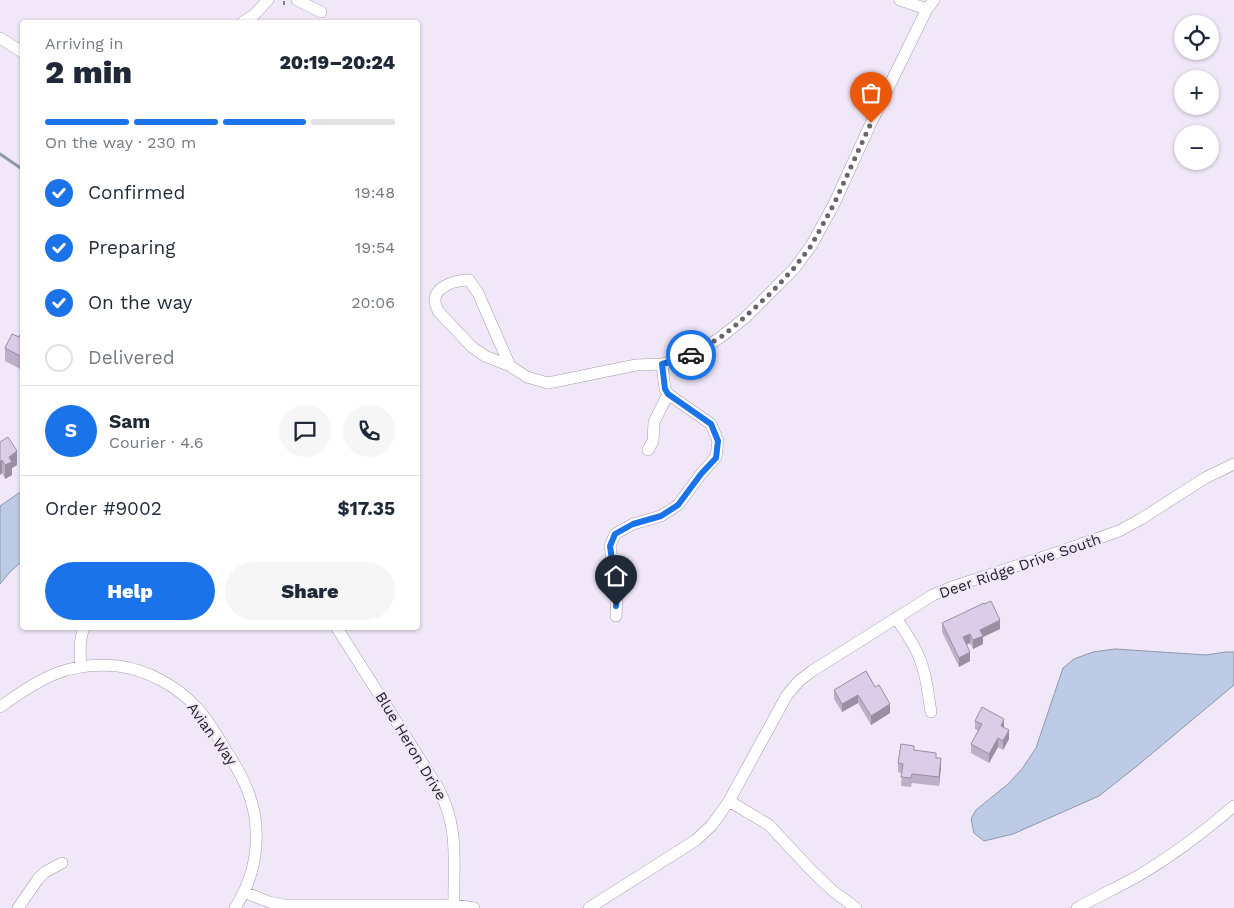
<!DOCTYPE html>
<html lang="en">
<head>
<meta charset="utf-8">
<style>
	:root { --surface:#fff; --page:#f6f6f7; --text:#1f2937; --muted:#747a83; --line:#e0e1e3; --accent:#1a73e8 }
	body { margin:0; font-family:"Work Sans",sans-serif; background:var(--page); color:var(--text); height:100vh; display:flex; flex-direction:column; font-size:19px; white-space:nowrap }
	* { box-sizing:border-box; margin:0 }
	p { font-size:16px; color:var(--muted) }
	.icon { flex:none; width:28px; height:28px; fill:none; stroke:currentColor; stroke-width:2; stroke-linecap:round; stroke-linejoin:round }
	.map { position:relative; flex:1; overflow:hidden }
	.panel { position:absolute; left:20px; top:20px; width:400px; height:610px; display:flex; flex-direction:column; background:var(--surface); border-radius:5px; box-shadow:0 1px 4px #0004 }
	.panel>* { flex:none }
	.controls { position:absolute; left:1174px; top:15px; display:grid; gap:10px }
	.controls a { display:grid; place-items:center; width:45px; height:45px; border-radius:50%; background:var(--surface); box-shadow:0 1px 4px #0004; font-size:25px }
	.pin { position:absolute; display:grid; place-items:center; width:42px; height:42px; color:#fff; margin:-51px -21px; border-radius:50% 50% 50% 0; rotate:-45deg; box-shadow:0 0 5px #0007 }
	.pin .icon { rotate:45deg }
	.courier { position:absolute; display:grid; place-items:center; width:50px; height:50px; margin:-25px; border:4px solid #1a73e8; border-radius:50%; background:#fff; color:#222; box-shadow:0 1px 6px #0007 }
	.headline em { font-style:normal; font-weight:800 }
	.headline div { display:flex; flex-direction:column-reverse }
	.headline { display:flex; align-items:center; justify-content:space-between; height:85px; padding:0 25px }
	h1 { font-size:32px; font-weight:800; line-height:38px }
	.bar { display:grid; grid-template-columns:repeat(4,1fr); gap:8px 5px; align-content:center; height:60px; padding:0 25px }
	.bar i { height:6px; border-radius:4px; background:var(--line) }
	.bar .selected { background:var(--accent) }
	.bar p { grid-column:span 4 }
	.line { display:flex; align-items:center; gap:12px; padding:0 25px; border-top:1px solid var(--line) }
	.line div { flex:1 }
	.round { display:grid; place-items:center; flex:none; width:52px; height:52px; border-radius:26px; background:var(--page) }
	ol { padding:0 25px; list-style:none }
	li { display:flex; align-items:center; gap:15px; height:55px }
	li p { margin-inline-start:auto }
	li .icon { padding:5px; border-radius:50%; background:var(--accent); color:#fff; stroke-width:4 }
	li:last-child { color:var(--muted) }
	li i { width:28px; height:28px; border:2px solid var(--line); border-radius:50% }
	.cta { display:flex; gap:10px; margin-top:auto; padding:10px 25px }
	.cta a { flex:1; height:58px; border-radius:30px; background:var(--accent); color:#fff; font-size:20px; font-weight:800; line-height:58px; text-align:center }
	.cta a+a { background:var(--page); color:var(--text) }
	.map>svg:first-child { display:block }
	.water { fill:#bdcbe6; stroke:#8e97ac }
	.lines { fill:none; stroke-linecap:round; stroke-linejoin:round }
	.stream { stroke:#8e97ac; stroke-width:3 }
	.minor-casing { stroke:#a49cab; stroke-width:12 }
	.path { stroke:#847e89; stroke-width:2; stroke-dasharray:4 2.5; stroke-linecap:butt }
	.minor { stroke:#fff; stroke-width:11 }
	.wall { fill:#bcafc8 }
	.shaded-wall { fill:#998fa2 }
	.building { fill:#dbcce8; stroke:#998fa2 }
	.done { stroke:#69646e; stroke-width:5; stroke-dasharray:0 9 }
	.route { stroke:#1a73e8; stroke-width:6 }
	.labels { text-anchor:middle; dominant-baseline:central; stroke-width:4.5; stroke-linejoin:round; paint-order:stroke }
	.street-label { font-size:15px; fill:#211e24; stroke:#f0e7f8 }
</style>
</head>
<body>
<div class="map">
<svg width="1234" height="908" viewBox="0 0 1234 908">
	<rect width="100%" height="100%" fill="#f0e7f8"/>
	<path class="water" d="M 22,491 L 22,561 L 9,573 L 0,584 L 0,506 Z
		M 1115,649 L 1206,655 L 1226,652 L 1234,652 L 1234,685 L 1137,766 L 1099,796 L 1013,834 L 984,841 L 974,833 L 971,819 L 976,810 L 1008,784 L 1022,769 L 1036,748 L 1063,668 L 1074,659 L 1093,652 Z"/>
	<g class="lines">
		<path class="stream" d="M 0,154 L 22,169"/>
		<defs>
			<path id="minor" d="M 297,0 L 321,12
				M 900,0 L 927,9
				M 243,22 L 254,15 L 268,0
				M 0,38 L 22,52
				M 510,366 L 478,293 L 469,280 C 457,280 437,285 435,299 C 434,303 437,307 438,311 L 472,347 L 485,356 L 510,366 L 527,377 L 548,383 L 636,365 L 662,364 L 687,357 L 704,348 L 721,337 L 746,317 L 794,269 L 811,246 L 834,204 L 871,123 L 927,9 L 934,0
				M 648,450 L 653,441 L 654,422 L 668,394
				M 616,616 L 617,595 L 610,546 L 615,534 L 633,524 L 661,516 L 678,505 L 701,474 L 716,457 L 718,441 L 711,424 L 668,394 L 665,389 L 662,364
				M 896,618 C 905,632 916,646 921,662 C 927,678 928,695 931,712
				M 337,628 L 437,786 C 460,828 453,860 454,905
				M 81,667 C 80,653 79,640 84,628
				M 0,707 C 39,679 67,661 118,666 C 148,670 177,686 197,708 C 209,721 218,737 227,752 C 242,775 255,800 256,829 C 258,856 250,885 235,908
				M 729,801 L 769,825 L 811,870 L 833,891 L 856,908
				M 244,892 L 269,902 L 283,905 L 454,905 L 474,908
				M 18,908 L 38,879 L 45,872 L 62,863
				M 589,908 L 696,840 L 712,825 L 729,801 L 787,695 L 799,681 L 812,671 L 933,595 L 952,587 L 1059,552 L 1119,531 L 1141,519 L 1205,478 L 1234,464
				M 1077,908 C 1097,897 1118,887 1138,876 C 1172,856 1204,832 1234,806"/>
		</defs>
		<use href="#minor" class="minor-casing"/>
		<path class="path" d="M 284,5 L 284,0"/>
		<use href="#minor" class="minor"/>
	</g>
	<path class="wall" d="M 22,330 L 22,370 L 5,361 L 5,348 L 19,337 Z
		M 0,442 L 17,465 L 12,468 L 12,475 L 5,479 L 2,473 L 0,475 Z
		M 942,623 L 1000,629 L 983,637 L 983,644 L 973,649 L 970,643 L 967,645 L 970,661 L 959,667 L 942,632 Z
		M 866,671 L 890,713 L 871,725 L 858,703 L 842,712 L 834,699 L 834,690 Z
		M 975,721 L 1004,728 L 1009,739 L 1003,750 L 998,747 L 989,763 L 971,753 L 971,744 L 978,731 L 975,729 Z
		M 914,750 L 936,758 L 941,767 L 939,786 L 912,783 L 911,787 L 901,786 L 902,773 L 898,772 L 898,763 Z"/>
	<path class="shaded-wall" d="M 17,451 L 17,465 L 12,468 L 12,475 L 5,479 L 5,465 L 9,457 Z
		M 2,460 L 2,473 L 0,475 L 0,462 Z
		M 1000,620 L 1000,629 L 983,637 L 983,644 L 973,649 L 973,640 L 980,630 Z
		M 970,634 L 970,643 L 963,646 L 963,637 Z
		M 970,652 L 970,661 L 959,667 L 959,658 Z
		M 858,695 L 858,703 L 842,712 L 842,704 Z
		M 890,704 L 890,713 L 871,725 L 871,716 Z
		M 1004,719 L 1004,728 L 1001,726 Z
		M 1009,730 L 1009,739 L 1003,750 L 1003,741 Z
		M 998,738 L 998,747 L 989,763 L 989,754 Z
		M 941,758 L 941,767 L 939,786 L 939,777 Z"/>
	<path class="building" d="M 22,330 L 22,357 L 5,348 L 12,334 L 19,337 Z
		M 8,437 L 17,451 L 9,457 L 12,462 L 5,465 L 2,460 L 0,462 L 0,442 Z
		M 991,601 L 1000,620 L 980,630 L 983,636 L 973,640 L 970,634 L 963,637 L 970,652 L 959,658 L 942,623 L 984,603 L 984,604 Z
		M 866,671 L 875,687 L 879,685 L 890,704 L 871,716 L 858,695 L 842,704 L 834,690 Z
		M 982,707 L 1004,719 L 1001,726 L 1009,730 L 1003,741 L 998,738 L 989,754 L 971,744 L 982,724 L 975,721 Z
		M 901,744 L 914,746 L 914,750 L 936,753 L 936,758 L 941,758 L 939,777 L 912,774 L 911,778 L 901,777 L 903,764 L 898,763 Z"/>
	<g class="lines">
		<path class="done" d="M 691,355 L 721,337 L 736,325 L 772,292 L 794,268 L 811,246 L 834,204 L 871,123"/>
		<path class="route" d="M 616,606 L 617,595 L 610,546 L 615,534 L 633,524 L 661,516 L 678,505 L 701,474 L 716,458 L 718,441 L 711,424 L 668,394 L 665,389 L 662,364 L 673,361 L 691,355"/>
	</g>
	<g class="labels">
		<g class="street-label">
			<text transform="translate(1020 566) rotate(-19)">Deer Ridge Drive South</text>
			<text transform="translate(212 734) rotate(54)">Avian Way</text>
			<text transform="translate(411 746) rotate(59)">Blue Heron Drive</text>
		</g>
	</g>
</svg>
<div class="controls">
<a><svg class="icon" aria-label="locate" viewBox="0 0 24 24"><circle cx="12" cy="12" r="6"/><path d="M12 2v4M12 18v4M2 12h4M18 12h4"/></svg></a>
<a>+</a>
<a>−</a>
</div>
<div class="pin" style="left:871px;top:123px;background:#ea580c"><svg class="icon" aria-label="bag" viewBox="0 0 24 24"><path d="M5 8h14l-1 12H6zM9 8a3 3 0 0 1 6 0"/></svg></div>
<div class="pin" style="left:616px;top:606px;background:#1f2937"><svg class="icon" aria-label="home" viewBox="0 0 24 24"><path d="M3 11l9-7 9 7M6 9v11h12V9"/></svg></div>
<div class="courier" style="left:691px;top:355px"><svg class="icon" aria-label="car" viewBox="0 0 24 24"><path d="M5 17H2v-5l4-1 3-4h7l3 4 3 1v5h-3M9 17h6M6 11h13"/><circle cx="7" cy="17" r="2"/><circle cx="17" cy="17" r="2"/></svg></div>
<section class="panel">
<div class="headline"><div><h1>2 min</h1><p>Arriving in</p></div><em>20:19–20:24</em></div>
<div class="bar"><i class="selected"></i><i class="selected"></i><i class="selected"></i><i></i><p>On the way · 230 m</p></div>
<ol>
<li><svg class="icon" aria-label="check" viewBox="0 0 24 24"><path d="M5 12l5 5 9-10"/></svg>Confirmed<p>19:48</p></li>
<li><svg class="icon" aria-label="check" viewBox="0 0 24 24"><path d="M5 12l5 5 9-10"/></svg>Preparing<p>19:54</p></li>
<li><svg class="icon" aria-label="check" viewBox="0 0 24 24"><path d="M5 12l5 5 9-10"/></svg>On the way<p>20:06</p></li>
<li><i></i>Delivered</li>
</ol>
<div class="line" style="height:90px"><b class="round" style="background:var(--accent);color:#fff">S</b><div><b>Sam</b><p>Courier · 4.6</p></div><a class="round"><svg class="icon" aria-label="chat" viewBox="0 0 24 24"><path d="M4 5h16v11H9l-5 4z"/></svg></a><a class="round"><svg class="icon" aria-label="phone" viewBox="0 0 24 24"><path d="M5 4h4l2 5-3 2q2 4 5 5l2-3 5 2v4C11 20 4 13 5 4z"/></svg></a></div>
<div class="line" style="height:65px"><div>Order #9002</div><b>$17.35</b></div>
<div class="cta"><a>Help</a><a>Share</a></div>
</section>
</div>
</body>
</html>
